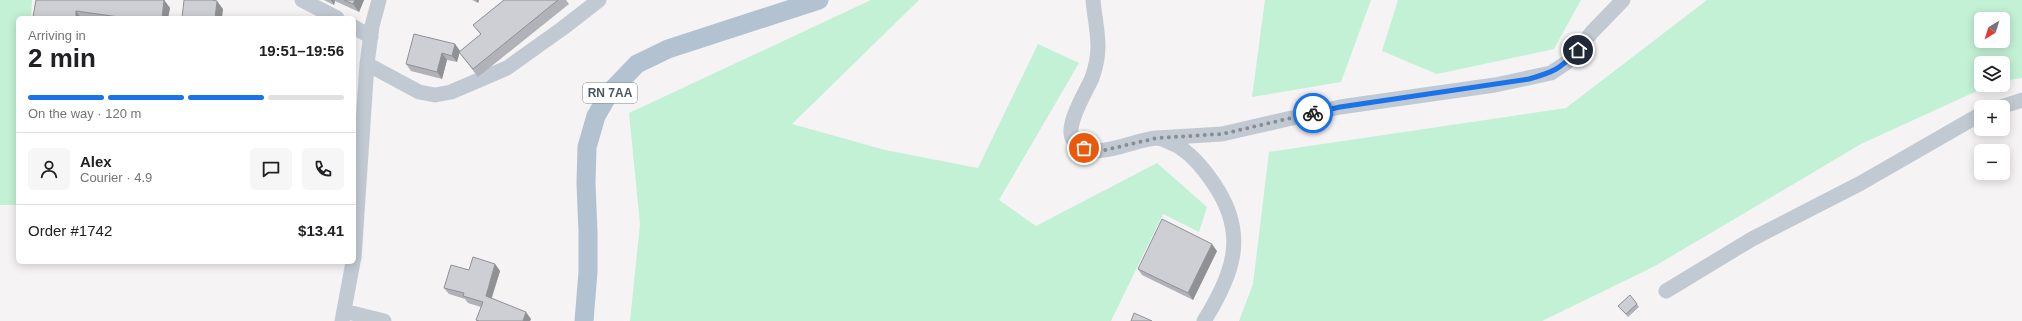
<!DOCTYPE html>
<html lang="en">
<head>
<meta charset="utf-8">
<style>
	:root { --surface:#fff; --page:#f6f6f6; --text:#202124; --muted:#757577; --line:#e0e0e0; --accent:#1a73e8 }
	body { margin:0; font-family:Helvetica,sans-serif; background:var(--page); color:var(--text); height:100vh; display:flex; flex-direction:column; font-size:15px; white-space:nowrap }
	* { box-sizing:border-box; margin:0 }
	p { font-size:13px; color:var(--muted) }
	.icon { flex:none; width:22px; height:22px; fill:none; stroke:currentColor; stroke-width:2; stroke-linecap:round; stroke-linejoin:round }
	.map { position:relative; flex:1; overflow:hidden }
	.details { position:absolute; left:16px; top:16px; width:340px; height:248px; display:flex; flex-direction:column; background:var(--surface); border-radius:6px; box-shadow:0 2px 10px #0003 }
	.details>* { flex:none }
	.needle { width:26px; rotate:218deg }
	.buttons { position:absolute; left:1974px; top:12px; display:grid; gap:8px }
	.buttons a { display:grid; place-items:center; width:36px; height:36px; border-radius:6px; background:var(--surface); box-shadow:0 2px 10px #0003; font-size:20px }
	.pin { position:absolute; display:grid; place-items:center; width:34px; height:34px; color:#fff; margin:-17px; border:2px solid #fff; border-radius:50%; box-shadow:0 1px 4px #0007 }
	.courier { position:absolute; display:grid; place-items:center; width:40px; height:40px; margin:-20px; border:3px solid #1a73e8; border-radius:50%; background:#fff; color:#222; box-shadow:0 1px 5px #0007 }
	.head em { font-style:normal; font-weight:700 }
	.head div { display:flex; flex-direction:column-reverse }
	.head { display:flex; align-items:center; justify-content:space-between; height:68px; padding:0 12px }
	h1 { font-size:26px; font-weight:700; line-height:30px }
	.bar { display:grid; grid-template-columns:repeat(4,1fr); gap:6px 4px; align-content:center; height:48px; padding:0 12px }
	.bar i { height:5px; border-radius:3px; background:var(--line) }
	.bar .active { background:var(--accent) }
	.bar p { grid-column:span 4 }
	.line { display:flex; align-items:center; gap:10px; padding:0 12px; border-top:1px solid var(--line) }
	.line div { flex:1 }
	.round { display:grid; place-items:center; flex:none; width:42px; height:42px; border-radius:6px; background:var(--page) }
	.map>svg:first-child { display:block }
	.green { fill:#c3f1d5; fill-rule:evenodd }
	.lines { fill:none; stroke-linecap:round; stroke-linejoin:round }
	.minor { stroke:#c1cad2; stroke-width:15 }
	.major { stroke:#b3c2d1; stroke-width:19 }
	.wall { fill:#b0b2b7 }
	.shaded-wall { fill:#909195 }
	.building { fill:#cdcfd5; stroke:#909195 }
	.done { stroke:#868d94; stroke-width:4; stroke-dasharray:0 7.2 }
	.route { stroke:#1a73e8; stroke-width:5 }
	.labels { text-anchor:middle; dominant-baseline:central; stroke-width:3.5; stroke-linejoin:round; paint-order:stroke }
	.shield { fill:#fff; stroke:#808990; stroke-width:1 }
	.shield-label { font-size:12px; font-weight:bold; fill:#4a5661 }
</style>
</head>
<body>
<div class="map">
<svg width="2022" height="321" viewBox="0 0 2022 321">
	<rect width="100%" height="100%" fill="#f5f3f3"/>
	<path class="green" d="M 0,0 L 32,0 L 31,18 L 18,18 L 18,205 L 0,205 Z
		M 871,0 L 919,0 L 792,124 L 885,150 L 978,168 L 1038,44 L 1079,63 L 999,200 L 1036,226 L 1157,163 L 1207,207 L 1199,232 L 1163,214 L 1111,321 L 630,321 L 640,224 L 629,113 Z
		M 1265,0 L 1371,0 L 1341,82 L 1252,97 Z
		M 1398,0 L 1581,0 L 1554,49 L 1437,74 L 1382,51 Z
		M 1707,0 L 2022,0 L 2022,78 L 2003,81 L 2003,63 L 1981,63 L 1981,85 L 1990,85 L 1861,144 L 1655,266 L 1542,321 L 1239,321 L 1253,284 L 1269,152 L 1566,108 ZM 1981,19 L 2003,19 L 2003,41 L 1981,41 Z"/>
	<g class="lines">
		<path class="minor" d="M 302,0 L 337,18
			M 1093,0 C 1096,31 1103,47 1092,78 C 1086,92 1064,126 1073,140 C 1089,165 1134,139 1156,138 C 1162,138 1171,143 1176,145 C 1192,154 1204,169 1214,184 C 1248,234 1234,273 1204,321
			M 354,27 L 371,37
			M 367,64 L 419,92 L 435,95 L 451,92 L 507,68 L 563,28 L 599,0
			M 2001,107 L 2022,100
			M 1157,138 L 1222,134 L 1340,107 L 1495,85 L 1551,73 L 1566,63 L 1578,50 L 1592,32 L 1623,0
			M 354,258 L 367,64 L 372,26 L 379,0
			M 1666,291 L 1752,239 L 1861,183 L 1981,114
			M 344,311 L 384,321
			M 342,321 L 353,262"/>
		<path class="major" d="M 584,321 L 588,272 L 588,233 L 586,183 L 587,147 L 596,116 L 610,92 L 637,64 L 668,49 L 819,0"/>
	</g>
	<path class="wall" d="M 36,0 L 164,0 L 170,8 L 168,18 L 34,18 L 33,17 Z
		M 324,0 L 364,0 L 359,12 L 335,1 L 334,5 Z
		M 472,0 L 479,0 L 478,3 Z
		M 504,0 L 566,0 L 569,4 L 478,77 L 459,52 L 481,35 L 473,25 Z
		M 455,44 L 460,51 L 457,62 L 447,60 L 442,79 L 411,71 L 406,64 Z
		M 1217,251 L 1193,300 L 1142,275 L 1138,269 Z
		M 495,264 L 500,271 L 492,298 L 531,319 L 530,321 L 477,321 L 476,320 L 481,307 L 468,303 L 465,299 L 449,294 L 444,288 Z
		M 1637,304 L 1639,307 L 1628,317 L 1618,306 Z"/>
	<path class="shaded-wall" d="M 164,0 L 170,8 L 168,18 L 162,18 Z
		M 331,0 L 334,0 L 335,1 L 334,5 Z
		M 355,0 L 364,0 L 359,12 L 353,4 Z
		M 476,0 L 479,0 L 478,3 Z
		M 217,1 L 223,9 L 222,18 L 215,18 Z
		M 76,11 L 81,18 L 76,18 Z
		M 455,44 L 460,51 L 457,62 L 452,56 Z
		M 442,53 L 447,60 L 442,79 L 437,72 Z
		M 1212,244 L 1217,251 L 1193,300 L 1188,293 Z
		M 495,264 L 500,271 L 490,302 L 486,296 Z
		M 526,312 L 531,319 L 530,321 L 523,321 Z"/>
	<path class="building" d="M 36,0 L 164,0 L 162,18 L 126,18 L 76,11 L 76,18 L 38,18 L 33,17 Z
		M 184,0 L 212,0 L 217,1 L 215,18 L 182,18 Z
		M 344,0 L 355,0 L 353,4 Z
		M 504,0 L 558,0 L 473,69 L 459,52 L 481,34 L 473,25 Z
		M 414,34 L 455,44 L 452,56 L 442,53 L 437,72 L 406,64 Z
		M 1162,219 L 1212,244 L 1188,293 L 1138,269 Z
		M 473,257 L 495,264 L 486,296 L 526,312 L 523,321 L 479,321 L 476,320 L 483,302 L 463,296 L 464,293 L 444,288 L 451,265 L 469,270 Z
		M 1630,295 L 1637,304 L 1626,314 L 1618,306 Z
		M 1134,313 L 1152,321 L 1131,321 Z"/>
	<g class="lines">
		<path class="done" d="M 1084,148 L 1093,150 L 1105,150 L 1157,138 L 1222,134 L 1313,113"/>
		<path class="route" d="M 1313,113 L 1340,107 L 1529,79 C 1554,72 1560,69 1578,50"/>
	</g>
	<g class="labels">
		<rect class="shield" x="583" y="83" width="54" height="20" rx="3"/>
		<g class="shield-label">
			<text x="610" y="93">RN 7AA</text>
		</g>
	</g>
</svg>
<div class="buttons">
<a><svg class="needle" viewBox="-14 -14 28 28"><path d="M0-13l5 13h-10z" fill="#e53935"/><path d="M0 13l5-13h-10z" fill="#757577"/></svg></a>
<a><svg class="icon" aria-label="layers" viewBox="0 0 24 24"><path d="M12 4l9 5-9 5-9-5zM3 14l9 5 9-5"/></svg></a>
<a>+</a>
<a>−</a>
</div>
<div class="pin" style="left:1084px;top:148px;background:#ea580c"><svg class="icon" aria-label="bag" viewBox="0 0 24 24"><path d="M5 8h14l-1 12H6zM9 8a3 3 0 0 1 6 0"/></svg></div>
<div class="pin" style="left:1578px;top:50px;background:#1f2937"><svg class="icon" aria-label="home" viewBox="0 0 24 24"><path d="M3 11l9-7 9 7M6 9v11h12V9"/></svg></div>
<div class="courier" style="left:1313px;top:113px"><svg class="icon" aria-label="bike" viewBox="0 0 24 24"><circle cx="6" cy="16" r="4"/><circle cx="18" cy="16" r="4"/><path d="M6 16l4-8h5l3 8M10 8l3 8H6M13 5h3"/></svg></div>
<section class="details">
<div class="head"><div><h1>2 min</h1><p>Arriving in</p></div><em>19:51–19:56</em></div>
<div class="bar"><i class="active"></i><i class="active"></i><i class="active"></i><i></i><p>On the way · 120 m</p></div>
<div class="line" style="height:72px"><a class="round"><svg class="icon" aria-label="person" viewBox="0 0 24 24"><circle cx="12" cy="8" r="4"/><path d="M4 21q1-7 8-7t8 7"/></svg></a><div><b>Alex</b><p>Courier · 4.9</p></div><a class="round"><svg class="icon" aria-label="chat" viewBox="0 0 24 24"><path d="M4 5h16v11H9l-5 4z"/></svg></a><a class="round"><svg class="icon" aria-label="phone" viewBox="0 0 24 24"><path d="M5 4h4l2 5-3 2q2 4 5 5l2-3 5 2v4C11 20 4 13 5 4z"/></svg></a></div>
<div class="line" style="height:52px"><div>Order #1742</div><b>$13.41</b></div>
</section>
</div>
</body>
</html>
